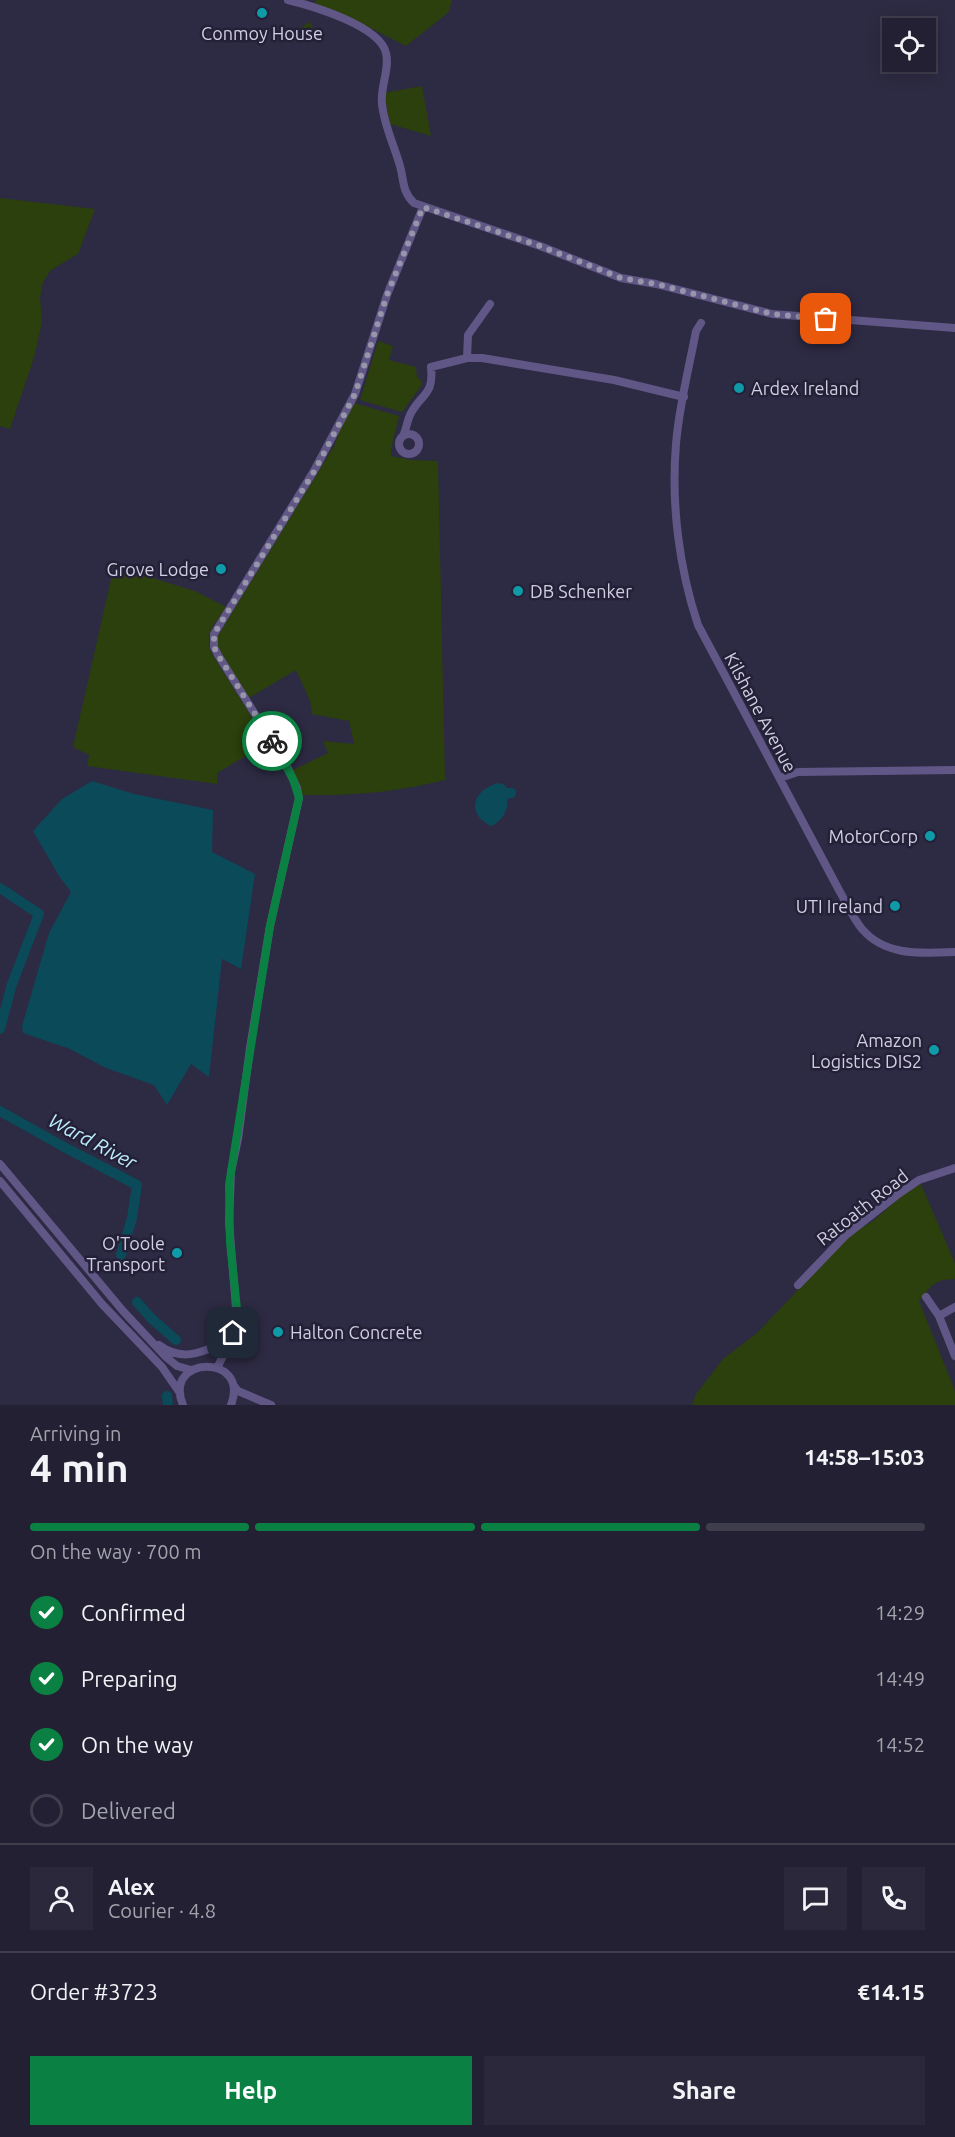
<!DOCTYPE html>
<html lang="en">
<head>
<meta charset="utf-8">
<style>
	:root { --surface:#222032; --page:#2a283a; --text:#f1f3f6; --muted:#a2a3ac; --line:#3f3e4d; --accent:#0b8043 }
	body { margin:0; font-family:Ubuntu,sans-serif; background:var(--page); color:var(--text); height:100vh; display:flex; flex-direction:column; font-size:22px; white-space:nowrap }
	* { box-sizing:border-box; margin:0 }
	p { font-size:20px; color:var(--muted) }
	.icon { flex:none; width:33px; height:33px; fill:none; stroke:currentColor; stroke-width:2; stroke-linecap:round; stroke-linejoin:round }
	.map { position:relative; height:1405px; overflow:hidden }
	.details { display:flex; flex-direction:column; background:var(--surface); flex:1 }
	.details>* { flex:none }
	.fabs { position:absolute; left:882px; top:18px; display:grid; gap:12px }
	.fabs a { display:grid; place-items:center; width:54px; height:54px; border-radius:0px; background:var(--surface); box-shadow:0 3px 15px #0003,0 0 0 2px var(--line); font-size:30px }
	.pin { position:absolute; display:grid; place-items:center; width:51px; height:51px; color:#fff; margin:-26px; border-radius:12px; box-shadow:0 3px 9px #0006 }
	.courier { position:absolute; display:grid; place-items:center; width:60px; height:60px; margin:-30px; border:4px solid #0b8043; border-radius:50%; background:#fff; color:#222; box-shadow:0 2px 8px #0007 }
	.head em { font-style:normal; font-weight:700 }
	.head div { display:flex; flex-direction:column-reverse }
	.head { display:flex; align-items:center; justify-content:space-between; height:102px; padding:0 30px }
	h1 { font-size:39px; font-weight:700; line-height:45px }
	.bar { display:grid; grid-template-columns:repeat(4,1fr); gap:9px 6px; align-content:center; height:72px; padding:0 30px }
	.bar i { height:8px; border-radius:4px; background:var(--line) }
	.bar .current { background:var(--accent) }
	.bar p { grid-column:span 4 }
	.line { display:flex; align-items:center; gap:15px; padding:0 30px; border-top:2px solid var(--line) }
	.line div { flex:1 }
	.round { display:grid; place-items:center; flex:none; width:63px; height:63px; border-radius:0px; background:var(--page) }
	ol { padding:0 30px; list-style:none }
	li { display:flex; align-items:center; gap:18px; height:66px }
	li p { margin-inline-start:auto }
	li .icon { padding:6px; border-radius:50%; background:var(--accent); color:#fff; stroke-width:4 }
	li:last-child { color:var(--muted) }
	li i { width:33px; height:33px; border:3px solid var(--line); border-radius:50% }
	.primary-button { display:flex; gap:12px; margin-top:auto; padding:12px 30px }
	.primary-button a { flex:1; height:69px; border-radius:0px; background:var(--accent); color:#fff; font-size:24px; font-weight:700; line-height:69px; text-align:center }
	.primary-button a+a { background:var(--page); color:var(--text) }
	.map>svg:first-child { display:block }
	.green { fill:#2b400c }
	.water { fill:#0a4a59 }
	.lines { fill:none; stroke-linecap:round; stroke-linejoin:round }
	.river { stroke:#0a4a59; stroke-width:10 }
	.minor { stroke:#615786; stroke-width:8 }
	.done { stroke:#9795a9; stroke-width:6; stroke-dasharray:0 10.8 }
	.route { stroke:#0b8043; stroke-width:8 }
	.culture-dot { fill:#0f9aa8; stroke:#232038; stroke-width:2 }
	.labels { text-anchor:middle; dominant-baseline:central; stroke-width:5; stroke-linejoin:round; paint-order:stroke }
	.poi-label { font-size:18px; fill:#d0cfe0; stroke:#232038; text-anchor:end }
	.street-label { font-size:18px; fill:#d0cfe0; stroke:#232038 }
	.water-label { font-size:20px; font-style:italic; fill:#bcedfc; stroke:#232038 }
</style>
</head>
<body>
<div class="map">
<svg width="955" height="1405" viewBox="0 0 955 1405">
	<rect width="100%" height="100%" fill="#2d2a43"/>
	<path class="green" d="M 316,0 L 452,0 L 449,11 L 444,16 L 406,46 L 339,12 L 315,5 Z
		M 310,22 L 315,31 L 296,42 L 291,33 Z
		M 422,86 L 431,136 L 390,124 L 384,93 Z
		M 0,198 L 95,209 L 78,254 L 51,270 L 43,282 L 40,297 L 42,322 L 34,358 L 10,429 L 0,426 Z
		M 378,341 L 393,346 L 389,360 L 416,367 L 417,377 L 422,381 L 421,386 L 402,412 L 360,400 Z
		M 350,402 L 399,416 L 391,449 L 391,456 L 411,460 L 438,461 L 445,780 C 396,792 353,796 302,795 L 293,770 L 328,753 L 323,741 L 354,744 L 349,721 L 312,714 L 310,701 L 296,670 L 249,698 L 219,653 L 216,639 L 334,446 Z
		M 114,566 L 195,591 L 226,607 C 215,624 203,633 212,654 L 268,743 L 217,773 L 217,784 L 87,766 L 89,755 L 73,747 Z
		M 921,1184 L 955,1263 L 955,1279 C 932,1280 933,1285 919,1301 L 955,1391 L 955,1405 L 692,1405 L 696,1394 L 723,1359 L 757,1333 L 851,1234 L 873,1221 L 904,1194 Z"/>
	<path class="water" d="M 92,781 L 134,794 L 213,810 L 212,852 L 255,874 L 241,969 L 222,959 L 209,1077 L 191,1064 L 167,1105 L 154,1085 L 106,1068 L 70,1049 L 23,1033 L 22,1026 L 49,933 L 71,892 L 59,876 L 33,831 L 62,799 Z
		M 498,783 L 503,784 L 507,788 L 513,788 L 516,790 L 515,797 L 507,799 C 509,809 502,822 491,826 C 466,814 472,790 498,783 Z"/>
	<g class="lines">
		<path class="river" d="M 0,888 L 39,914 L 12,984 L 0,1029
			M 0,1111 L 64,1147 L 137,1185 L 132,1218 L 121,1255
			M 137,1302 L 151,1318 L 176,1340
			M 167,1396 L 168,1405"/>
		<path class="minor" d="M 288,0 C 313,6 380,26 386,53 C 390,70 380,86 382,104 C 384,125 394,145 400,166 C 404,180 402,192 414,203 L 540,246 L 621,278 L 656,284 L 772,314 L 955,328
			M 701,323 L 696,331 C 689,368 679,406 676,444 C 671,504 679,568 698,625 L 840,892 C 847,904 853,918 862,929 C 886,957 922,953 955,952
			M 467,358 L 468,335 L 490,304
			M399 444a10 10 0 1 1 20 0a10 10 0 1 1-20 0Z
			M 403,436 C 407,428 407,420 411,413 C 422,393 434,395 431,367 L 467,358 L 482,358 L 614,380 L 684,397
			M 780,778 L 798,772 L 955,770
			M 0,1164 L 123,1311 L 166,1357 L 177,1366 L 191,1370
			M 0,1181 L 102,1304 L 162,1367 L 180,1393
			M 798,1285 L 846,1235 L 897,1195 L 919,1180 L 955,1168
			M 926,1297 L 939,1316 L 955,1356
			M 939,1316 L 955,1307
			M 159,1345 C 184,1364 206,1350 231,1340
			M 217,1368 L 231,1340 L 237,1320 L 229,1222 L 231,1172 L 238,1139 L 250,1048 L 270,926 L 299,798 L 297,788 L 285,762 L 218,655 L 214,647 L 214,634 L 315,469 L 355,394 L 387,295 L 423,207
			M 234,1386 L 238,1391 L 271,1405
			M 183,1405 C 162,1355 251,1353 231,1405"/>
	</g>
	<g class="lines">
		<path class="done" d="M 272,741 L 218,655 L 214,647 L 214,634 L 315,470 L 355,394 L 387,295 L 423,207 L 540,246 L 621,278 L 656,284 L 772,314 L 826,319"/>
		<path class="route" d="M 233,1333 L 237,1320 L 237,1309 L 230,1242 L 229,1185 L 270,926 L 299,798 L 293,779 L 272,741"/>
	</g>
	<g class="culture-dot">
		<circle cx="262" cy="13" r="6"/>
		<circle cx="739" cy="388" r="6"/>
		<circle cx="221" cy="569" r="6"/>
		<circle cx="518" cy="591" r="6"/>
		<circle cx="930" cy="836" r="6"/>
		<circle cx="895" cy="906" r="6"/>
		<circle cx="934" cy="1050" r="6"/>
		<circle cx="177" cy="1253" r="6"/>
		<circle cx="278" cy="1332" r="6"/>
	</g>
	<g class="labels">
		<g class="poi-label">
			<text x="262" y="33" text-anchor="middle">Conmoy House</text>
			<text x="751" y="388" text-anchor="start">Ardex Ireland</text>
			<text x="209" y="569">Grove Lodge</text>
			<text x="530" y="591" text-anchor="start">DB Schenker</text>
			<text x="918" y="836">MotorCorp</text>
			<text x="883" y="906">UTI Ireland</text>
			<text x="922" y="1040">Amazon<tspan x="922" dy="21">Logistics DIS2</tspan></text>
			<text x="165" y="1243">O'Toole<tspan x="165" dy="21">Transport</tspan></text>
			<text x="290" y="1332" text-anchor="start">Halton Concrete</text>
		</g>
		<g class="street-label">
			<text transform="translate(761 712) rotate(62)">Kilshane Avenue</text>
			<text transform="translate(862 1207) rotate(-38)">Ratoath Road</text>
		</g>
		<g class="water-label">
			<text transform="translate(93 1141) rotate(28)">Ward River</text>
		</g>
	</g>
</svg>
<div class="fabs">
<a><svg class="icon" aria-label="locate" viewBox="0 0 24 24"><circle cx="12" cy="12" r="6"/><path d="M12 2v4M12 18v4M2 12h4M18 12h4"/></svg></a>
</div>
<div class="pin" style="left:826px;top:319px;background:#ea580c"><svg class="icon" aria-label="bag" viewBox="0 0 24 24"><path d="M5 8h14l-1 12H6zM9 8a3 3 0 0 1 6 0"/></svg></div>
<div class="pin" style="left:233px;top:1333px;background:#1f2937"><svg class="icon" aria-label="home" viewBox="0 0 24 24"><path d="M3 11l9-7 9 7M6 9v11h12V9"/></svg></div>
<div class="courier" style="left:272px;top:741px"><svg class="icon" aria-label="bike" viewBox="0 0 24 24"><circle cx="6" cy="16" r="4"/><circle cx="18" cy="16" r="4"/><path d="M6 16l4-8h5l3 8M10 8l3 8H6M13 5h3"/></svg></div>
</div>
<section class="details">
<div class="head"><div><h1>4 min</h1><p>Arriving in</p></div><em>14:58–15:03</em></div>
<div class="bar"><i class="current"></i><i class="current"></i><i class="current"></i><i></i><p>On the way · 700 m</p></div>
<ol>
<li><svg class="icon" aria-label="check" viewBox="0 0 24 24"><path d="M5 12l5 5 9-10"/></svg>Confirmed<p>14:29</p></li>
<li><svg class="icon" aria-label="check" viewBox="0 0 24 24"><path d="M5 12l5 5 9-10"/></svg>Preparing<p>14:49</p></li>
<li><svg class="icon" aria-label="check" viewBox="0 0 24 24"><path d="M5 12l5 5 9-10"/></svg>On the way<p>14:52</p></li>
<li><i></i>Delivered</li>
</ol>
<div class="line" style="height:108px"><a class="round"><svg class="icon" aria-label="person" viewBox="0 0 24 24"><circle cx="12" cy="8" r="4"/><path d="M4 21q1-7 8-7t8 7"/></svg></a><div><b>Alex</b><p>Courier · 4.8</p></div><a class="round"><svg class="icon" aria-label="chat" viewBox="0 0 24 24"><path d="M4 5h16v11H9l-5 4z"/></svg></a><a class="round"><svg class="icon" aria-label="phone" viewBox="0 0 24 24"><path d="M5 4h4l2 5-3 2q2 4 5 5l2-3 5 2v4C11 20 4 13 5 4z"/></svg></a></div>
<div class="line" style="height:78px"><div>Order #3723</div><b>€14.15</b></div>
<div class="primary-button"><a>Help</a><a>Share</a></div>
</section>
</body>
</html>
